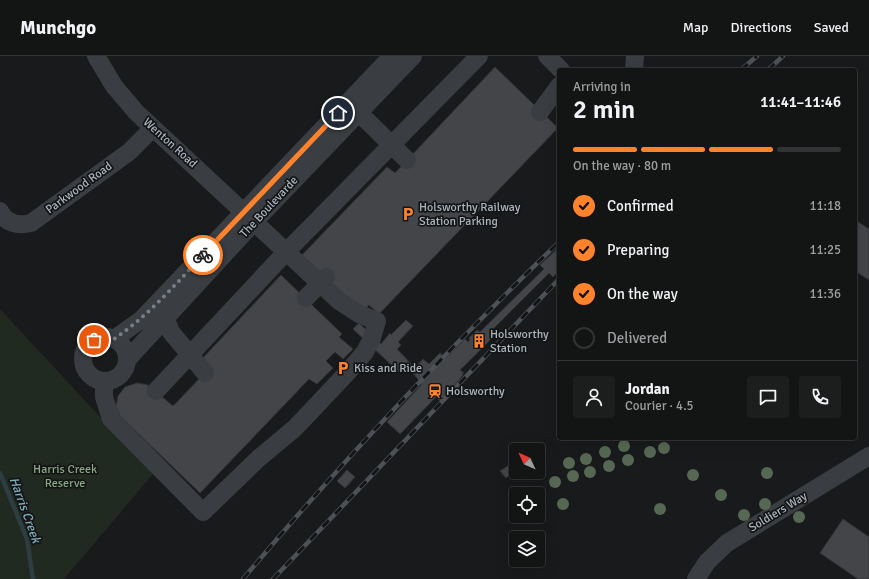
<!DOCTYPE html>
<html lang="en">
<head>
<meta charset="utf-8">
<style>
	:root { --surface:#131414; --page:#1c1d1d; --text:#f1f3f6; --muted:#9d9ea0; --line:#323334; --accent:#ff822d }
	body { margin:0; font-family:Signika,sans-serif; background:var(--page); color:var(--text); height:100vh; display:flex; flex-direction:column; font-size:15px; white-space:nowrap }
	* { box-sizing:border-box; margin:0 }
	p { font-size:13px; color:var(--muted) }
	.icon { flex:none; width:22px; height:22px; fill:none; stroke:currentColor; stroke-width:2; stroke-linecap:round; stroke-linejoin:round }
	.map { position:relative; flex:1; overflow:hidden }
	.side { position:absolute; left:557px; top:12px; width:300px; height:372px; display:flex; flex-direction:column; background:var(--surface); border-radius:4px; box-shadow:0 4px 16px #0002,0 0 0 1px var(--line) }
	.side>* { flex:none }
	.needle { width:26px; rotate:314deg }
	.controls { position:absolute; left:509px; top:387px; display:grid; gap:8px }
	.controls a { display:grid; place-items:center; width:36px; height:36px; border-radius:4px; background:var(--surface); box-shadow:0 4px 16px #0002,0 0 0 1px var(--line); font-size:20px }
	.pin { position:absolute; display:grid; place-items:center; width:34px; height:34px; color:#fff; margin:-17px; border:2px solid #fff; border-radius:50%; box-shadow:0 1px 4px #0007 }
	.courier { position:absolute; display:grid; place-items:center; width:40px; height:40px; margin:-20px; border:3px solid #ff822d; border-radius:50%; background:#fff; color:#222; box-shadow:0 1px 5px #0007 }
	.summary em { font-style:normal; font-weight:600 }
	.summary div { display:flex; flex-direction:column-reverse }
	.summary { display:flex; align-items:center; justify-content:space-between; height:68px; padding:0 16px }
	h1 { font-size:26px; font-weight:600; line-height:30px }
	.bar { display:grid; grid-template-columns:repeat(4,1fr); gap:6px 4px; align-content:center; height:48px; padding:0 16px }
	.bar i { height:5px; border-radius:3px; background:var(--line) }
	.bar .on { background:var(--accent) }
	.bar p { grid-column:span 4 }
	.line { display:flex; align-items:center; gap:10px; padding:0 16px; border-top:1px solid var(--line) }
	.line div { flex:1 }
	.round { display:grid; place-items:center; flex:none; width:42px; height:42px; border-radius:4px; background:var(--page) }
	ol { padding:0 16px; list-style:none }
	li { display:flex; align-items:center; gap:12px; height:44px }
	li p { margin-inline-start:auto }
	li .icon { padding:4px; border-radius:50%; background:var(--accent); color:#111; stroke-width:4 }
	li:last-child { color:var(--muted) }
	li i { width:22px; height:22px; border:2px solid var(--line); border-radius:50% }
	header { display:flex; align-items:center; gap:24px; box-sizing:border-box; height:56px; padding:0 20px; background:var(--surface); border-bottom:1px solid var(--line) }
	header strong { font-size:19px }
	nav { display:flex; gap:22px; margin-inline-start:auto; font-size:14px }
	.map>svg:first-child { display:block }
	.green { fill:#212a20 }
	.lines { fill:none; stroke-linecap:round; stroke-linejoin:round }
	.stream { stroke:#2d3d41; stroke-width:4.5 }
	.building { fill:#434549; stroke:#333438 }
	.minor { stroke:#3a3d41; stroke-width:18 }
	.rail-casing { stroke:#4c5156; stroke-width:4.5 }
	.rail { stroke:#141517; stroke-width:3; stroke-dasharray:9; stroke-linecap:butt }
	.minor-bridge { stroke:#3a3d41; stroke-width:18 }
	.tree { fill:#566853 }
	.done { stroke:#777e84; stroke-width:4; stroke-dasharray:0 7.2 }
	.route { stroke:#ff822d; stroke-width:5 }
	.labels { text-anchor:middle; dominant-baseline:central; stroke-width:3.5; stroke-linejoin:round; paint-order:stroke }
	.street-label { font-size:12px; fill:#aab4bc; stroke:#141517 }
	.poi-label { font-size:12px; fill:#aab4bc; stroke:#141517; text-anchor:start }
	.park-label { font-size:12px; fill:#88a880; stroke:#141517 }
	.water-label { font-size:13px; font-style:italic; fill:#7fadb9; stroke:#141517 }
</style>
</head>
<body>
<header>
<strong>Munchgo</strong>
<nav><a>Map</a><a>Directions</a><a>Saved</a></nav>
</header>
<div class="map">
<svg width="869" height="523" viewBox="0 0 869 523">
	<rect width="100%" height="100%" fill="#191a1b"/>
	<path class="green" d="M 0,253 L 153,418 L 64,523 L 0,523 Z"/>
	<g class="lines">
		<path class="stream" d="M 0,417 L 27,483 L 33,523"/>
	</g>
	<path class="building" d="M 495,11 L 558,72 L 379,258 L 369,249 L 363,256 L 302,199 L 387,111 L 395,117 Z
		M 855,164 L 869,173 L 869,224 L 855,215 Z
		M 559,191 L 559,215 L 553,221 L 549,217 L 489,277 L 493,281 L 460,314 L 464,317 L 462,318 L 463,319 L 453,331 L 456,333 L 442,347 L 436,341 L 400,378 L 387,366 L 422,328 L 412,316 L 399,316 L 353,273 L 359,267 L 381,288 L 390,277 L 391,279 L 406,264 L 413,270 L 398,286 L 401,289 L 397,293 L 415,312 L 423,303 L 429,308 L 440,297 L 446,302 L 465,283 L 468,286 L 470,284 L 469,282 L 477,274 L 480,276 L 544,213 L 540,209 Z
		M 281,219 L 342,278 L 339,281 L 353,293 L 343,303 L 335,296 L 326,305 L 333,312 L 317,328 L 309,323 L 200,437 L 120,360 L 116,351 L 118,340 L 125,331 L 137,327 L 148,329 L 173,350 L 205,317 L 201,304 Z
		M 509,409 L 514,415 L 506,422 L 500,415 Z
		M 347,414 L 355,421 L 345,432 L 337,425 Z
		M 843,463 L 869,481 L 869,523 L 858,523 L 820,497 Z"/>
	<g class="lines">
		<path class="minor" d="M 96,0 L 114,30 L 136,56 L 339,245 L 359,258 L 377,265 L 372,282 L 365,296 L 346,318 L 295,372 L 259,402 L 203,456 L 111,363 L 104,341 L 104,325
			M 547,0 L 561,14
			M 634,14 L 635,0
			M 350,48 L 407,104
			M 540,56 L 559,30
			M 0,155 C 6,168 18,170 31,167 L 129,96 L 153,72
			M 165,261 L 171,276 L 205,317
			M83 303a22 22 0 1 1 44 0a22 22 0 1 1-44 0Z
			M 114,283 L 142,263 L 392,0
			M 127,304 L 254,166 L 413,0
			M 156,335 L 286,196 L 479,0
			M 696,523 L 707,506 L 727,487 L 869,400"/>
		<defs>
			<path id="rail" d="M 741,14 L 757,0
				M 768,14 L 783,0
				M 243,523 C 342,405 448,293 559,186
				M 273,523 L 559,223"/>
		</defs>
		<use href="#rail" class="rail-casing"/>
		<use href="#rail" class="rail"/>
		<path class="minor-bridge" d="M 306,242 L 326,221"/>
	</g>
	<g class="tree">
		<circle cx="624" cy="390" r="6"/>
		<circle cx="664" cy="392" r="6"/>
		<circle cx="605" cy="396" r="6"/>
		<circle cx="650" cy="396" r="6"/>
		<circle cx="586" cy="403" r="6"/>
		<circle cx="628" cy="404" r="6"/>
		<circle cx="569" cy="407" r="6"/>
		<circle cx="609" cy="410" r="6"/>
		<circle cx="590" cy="416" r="6"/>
		<circle cx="767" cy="417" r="6"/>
		<circle cx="693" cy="419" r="6"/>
		<circle cx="573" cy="420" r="6"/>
		<circle cx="555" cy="426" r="6"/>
		<circle cx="721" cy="439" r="6"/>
		<circle cx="563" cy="448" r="6"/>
		<circle cx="765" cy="448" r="6"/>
		<circle cx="660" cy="453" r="6"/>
		<circle cx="744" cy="459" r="6"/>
		<circle cx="799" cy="461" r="6"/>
	</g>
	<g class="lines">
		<path class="done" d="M 94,284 L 103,281 L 114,283 C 148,260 175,229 203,199"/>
		<path class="route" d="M 203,199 L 338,57"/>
	</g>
	<defs>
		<symbol id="parking-bare" viewBox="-9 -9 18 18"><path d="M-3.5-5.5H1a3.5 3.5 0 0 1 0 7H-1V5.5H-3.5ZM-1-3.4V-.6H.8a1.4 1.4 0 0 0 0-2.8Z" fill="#ff822d" stroke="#141517" stroke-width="2.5" paint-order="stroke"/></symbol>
		<symbol id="building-bare" viewBox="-9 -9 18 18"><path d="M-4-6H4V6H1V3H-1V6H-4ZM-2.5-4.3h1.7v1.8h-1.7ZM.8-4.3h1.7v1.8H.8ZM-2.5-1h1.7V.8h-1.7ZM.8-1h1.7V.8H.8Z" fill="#ff822d" stroke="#141517" stroke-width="2.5" paint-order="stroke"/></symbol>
		<symbol id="station-bare" viewBox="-9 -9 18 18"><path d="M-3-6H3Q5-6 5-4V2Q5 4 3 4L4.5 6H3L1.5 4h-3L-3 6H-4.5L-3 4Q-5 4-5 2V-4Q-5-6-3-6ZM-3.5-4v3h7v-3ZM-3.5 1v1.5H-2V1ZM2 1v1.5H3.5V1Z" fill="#ff822d" stroke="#141517" stroke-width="2.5" paint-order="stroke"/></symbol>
	</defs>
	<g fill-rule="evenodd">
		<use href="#parking-bare" x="398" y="148" width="20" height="20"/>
		<use href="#building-bare" x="469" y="275" width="20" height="20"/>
		<use href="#parking-bare" x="333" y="302" width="20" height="20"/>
		<use href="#station-bare" x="425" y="325" width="20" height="20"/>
	</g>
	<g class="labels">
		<g class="street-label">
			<text transform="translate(170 87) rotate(42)">Wenton Road</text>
			<text transform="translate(79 132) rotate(-36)">Parkwood Road</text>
			<text transform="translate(269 151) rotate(-47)">The Boulevarde</text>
			<text transform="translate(778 456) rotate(-31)">Soldiers Way</text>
		</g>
		<g class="poi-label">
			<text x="419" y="151">Holsworthy Railway<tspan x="419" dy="14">Station Parking</tspan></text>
			<text x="490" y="278">Holsworthy<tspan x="490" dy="14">Station</tspan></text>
			<text x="354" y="312">Kiss and Ride</text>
			<text x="446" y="335">Holsworthy</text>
		</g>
		<g class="park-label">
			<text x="65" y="413">Harris Creek<tspan x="65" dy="14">Reserve</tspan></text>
		</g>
		<g class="water-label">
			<text transform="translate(25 454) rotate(70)">Harris Creek</text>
		</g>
	</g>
</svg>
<div class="controls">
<a><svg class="needle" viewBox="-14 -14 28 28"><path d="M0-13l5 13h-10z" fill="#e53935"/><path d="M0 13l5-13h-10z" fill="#9d9ea0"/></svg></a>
<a><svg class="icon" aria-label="locate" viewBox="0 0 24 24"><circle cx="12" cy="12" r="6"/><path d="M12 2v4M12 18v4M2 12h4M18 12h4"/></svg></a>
<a><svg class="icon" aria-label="layers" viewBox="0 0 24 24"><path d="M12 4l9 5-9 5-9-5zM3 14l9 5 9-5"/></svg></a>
</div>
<div class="pin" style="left:94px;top:284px;background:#ea580c"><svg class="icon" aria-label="bag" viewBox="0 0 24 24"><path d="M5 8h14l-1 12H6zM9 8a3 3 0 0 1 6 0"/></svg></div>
<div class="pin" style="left:338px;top:57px;background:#1f2937"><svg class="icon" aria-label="home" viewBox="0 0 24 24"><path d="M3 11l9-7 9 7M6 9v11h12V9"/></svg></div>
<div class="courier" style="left:203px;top:199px"><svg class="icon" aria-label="bike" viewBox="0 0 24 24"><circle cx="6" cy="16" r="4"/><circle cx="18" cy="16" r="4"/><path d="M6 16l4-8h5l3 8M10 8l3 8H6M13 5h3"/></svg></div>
<section class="side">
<div class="summary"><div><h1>2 min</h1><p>Arriving in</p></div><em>11:41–11:46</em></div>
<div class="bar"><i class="on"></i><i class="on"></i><i class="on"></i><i></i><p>On the way · 80 m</p></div>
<ol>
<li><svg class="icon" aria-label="check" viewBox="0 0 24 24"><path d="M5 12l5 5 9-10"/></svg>Confirmed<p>11:18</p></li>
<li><svg class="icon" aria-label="check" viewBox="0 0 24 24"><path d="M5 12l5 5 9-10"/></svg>Preparing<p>11:25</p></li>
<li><svg class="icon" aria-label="check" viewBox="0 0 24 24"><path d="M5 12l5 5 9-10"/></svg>On the way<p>11:36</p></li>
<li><i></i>Delivered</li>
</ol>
<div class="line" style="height:72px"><a class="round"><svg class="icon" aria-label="person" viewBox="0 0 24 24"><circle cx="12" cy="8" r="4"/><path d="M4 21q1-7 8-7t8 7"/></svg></a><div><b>Jordan</b><p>Courier · 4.5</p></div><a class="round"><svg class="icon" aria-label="chat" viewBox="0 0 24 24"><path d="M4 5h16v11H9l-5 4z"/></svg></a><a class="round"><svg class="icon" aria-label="phone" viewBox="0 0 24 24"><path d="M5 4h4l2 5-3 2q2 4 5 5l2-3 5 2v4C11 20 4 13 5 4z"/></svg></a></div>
</section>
</div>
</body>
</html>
